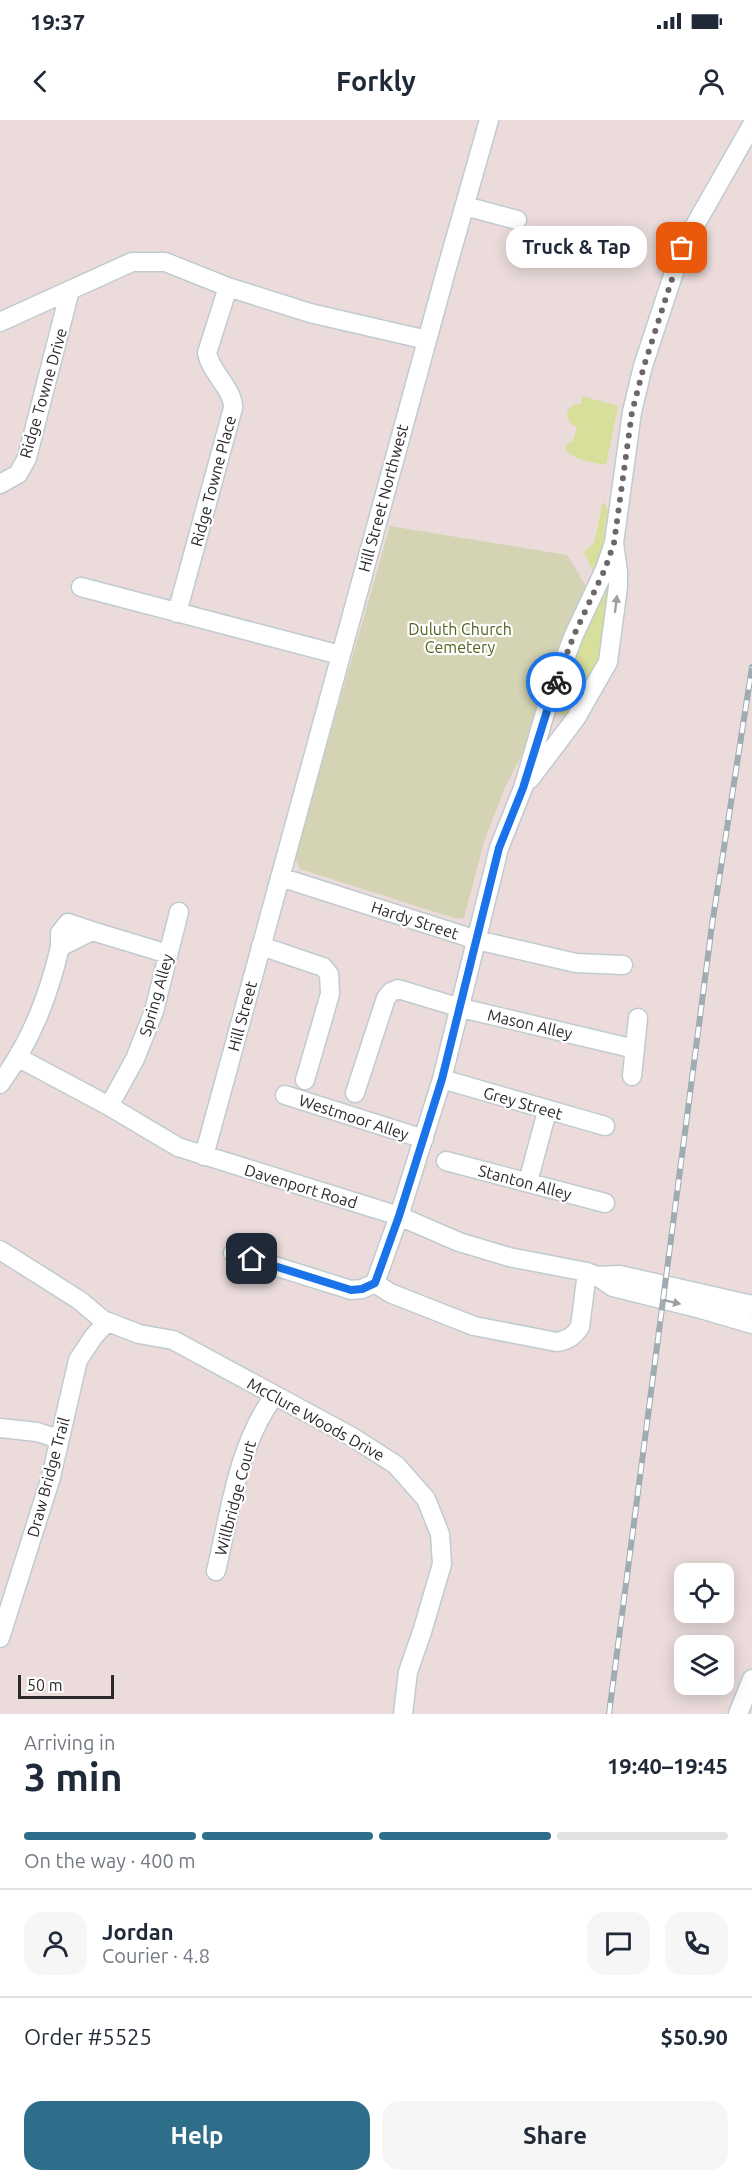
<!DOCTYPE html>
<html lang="en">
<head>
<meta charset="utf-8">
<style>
	:root { --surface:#fff; --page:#f6f6f7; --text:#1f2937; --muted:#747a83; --line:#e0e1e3; --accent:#2f6e8b }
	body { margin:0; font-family:Ubuntu,sans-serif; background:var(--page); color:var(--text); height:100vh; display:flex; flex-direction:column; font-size:22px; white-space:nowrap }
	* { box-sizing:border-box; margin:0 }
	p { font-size:20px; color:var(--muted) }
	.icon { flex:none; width:33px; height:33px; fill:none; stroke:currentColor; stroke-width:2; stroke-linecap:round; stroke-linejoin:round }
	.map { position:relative; height:1594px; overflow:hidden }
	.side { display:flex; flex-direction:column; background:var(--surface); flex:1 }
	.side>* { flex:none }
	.buttons { position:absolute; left:674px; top:1443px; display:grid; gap:12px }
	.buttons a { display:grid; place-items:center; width:60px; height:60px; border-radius:12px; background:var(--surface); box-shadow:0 3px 15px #0003; font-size:30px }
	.scale { position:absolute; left:18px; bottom:15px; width:96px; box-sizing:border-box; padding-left:6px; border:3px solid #292929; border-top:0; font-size:16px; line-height:21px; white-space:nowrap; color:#292929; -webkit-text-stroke:4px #fff; paint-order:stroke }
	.pin { position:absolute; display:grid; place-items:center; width:51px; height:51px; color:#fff; margin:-26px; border-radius:12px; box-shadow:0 3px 9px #0006 }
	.courier { position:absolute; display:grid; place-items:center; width:60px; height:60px; margin:-30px; border:4px solid #1a73e8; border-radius:50%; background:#fff; color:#222; box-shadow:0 2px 8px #0007 }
	.bubble { position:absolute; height:42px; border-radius:18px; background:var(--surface); box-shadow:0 3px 15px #0003; font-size:20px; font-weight:700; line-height:42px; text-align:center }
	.headline em { font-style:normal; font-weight:700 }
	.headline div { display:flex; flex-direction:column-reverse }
	.headline { display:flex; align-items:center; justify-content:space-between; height:102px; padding:0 24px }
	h1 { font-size:39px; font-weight:700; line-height:45px }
	.bar { display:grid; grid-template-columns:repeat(4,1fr); gap:9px 6px; align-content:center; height:72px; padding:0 24px }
	.bar i { height:8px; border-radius:4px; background:var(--line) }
	.bar .on { background:var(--accent) }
	.bar p { grid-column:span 4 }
	.line { display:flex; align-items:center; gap:15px; padding:0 24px; border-top:2px solid var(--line) }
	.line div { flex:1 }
	.round { display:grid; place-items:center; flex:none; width:63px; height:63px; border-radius:18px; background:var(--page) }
	.cta { display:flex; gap:12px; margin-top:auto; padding:12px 24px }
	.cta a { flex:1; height:69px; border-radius:18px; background:var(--accent); color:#fff; font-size:24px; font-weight:700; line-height:69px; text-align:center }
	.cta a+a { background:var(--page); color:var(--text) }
	.status { display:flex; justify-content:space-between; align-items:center; height:42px; padding:0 30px; background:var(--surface); direction:ltr }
	.status svg { height:16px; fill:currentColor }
	header { display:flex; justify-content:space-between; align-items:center; height:78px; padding:0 24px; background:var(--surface); font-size:27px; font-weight:700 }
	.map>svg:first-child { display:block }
	.green { fill:#d8df9a }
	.cemetery { fill:#d4d3b3 }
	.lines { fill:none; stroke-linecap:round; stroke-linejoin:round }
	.minor-casing { stroke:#c0cbcf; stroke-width:21 }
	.minor { stroke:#fff; stroke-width:18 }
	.rail-casing { stroke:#9fadb3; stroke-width:6 }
	.rail { stroke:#fff; stroke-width:4; stroke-dasharray:11; stroke-linecap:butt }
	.oneway { fill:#9f9f9f }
	.done { stroke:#6d6867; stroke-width:6; stroke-dasharray:0 10.8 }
	.route { stroke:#1a73e8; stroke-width:8 }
	.labels { text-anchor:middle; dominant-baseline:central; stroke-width:4.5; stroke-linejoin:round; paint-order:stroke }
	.street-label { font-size:16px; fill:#292929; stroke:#fff }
	.park-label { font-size:16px; fill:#52621d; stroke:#fff }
</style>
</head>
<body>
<div class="status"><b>19:37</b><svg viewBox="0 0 49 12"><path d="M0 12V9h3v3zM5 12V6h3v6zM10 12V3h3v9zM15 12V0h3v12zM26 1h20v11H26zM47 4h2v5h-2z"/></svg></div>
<header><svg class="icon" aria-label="back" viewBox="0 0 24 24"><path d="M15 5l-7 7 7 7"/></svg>Forkly<svg class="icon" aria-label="person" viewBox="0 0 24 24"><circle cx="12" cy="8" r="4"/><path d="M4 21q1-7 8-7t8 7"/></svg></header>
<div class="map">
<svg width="752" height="1594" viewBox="0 0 752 1594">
	<rect width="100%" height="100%" fill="#ebdcdb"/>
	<path class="green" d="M 582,276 L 618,286 L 606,345 C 592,342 573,341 565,328 L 567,324 L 573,321 L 577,307 C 569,303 567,300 567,291 L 575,284 L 581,284 Z
		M 603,381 L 608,390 L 600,442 L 594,453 L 584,432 L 594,423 Z
		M 611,464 L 605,537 L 569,597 L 557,593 C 553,576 595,487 604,466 Z"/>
	<path class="cemetery" d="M 390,406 L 567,435 L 586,466 L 571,500 L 531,618 L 505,667 L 484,722 L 464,798 L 457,799 L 300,749 L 295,737 Z"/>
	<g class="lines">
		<defs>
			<path id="minor" d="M 465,86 L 517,100
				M 0,202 L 132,142 L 165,142 L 228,167 L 310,193 L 427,220
				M 0,364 L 18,354 L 27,338 L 70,170
				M 81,467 L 340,535
				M 177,493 L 233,288 C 234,270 211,253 207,233 L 228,167
				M 530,659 L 576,598 L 608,542 L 618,467 L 618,452 L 614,423 L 632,292 L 643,246 L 682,128 L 752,5
				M 280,757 L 477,820 L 576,843 L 623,845
				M 261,826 L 323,847 L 329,854 L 330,874 L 305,960
				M 60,827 L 60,813 L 68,803 L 92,811
				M 19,938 L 109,986 L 178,1027 L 399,1096 L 459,1122 L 509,1137 L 587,1152 L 597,1156 L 613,1167 L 701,1189 L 752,1204
				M 632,956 L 638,898
				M 442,959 L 605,1006
				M 0,964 C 31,921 48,878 60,827 L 92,811 L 168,834
				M 355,973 L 386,878 L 391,872 L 398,869 L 461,888 L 635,929
				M 285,975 L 424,1019
				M 109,986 L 135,939 L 154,891 L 179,792
				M 204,1036 L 446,151 L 489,0
				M 446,1041 L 605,1083
				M 528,1062 L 547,991
				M 0,1130 L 79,1180 L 103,1200 L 139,1214 L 173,1220 L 354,1318 L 396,1345 L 426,1379 L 440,1414 L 442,1444 L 422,1512 L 408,1552 L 403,1594
				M 233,1133 L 351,1170 L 362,1169 L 375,1163
				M 597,1156 L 620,1155 L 752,1185
				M 375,1163 L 399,1096 L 442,959 L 499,728 L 523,668 L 548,583 L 574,515 L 605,449 L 614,423
				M 375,1163 L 390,1173 L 474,1206 L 557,1222 C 568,1220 574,1216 580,1207 L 587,1152
				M 0,1308 L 37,1312 L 59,1319
				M 216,1451 C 230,1393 238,1323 275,1275
				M 0,1518 L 51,1357 L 78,1240 L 94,1216 L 107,1202
				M 738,1594 L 752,1559"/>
		</defs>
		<use href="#minor" class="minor-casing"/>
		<use href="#minor" class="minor"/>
		<defs>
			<path id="rail" d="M 609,1594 L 712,805 L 752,547"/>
		</defs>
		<use href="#rail" class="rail-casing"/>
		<use href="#rail" class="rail"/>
	</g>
	<defs><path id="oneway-solid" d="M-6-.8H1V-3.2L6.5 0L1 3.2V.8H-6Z" transform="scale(1.5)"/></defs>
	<g class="oneway">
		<use href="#oneway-solid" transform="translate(616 484) rotate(-83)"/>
		<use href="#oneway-solid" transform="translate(672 1182) rotate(14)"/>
	</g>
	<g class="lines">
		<path class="done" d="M 556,562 L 574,515 L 605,449 L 614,423 L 632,292 L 644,246 L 682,128"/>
		<path class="route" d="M 252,1139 L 351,1170 L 362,1169 L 375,1163 L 399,1096 L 442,959 L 499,728 L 523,668 L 556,562"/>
	</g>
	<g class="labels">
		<g class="street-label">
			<text transform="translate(43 273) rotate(-74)">Ridge Towne Drive</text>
			<text transform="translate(213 361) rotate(-75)">Ridge Towne Place</text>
			<text transform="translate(383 378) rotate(-75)">Hill Street Northwest</text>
			<text transform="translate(415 800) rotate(18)">Hardy Street</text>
			<text transform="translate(156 875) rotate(-74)">Spring Alley</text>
			<text transform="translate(242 896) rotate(-75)">Hill Street</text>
			<text transform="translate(530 904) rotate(13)">Mason Alley</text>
			<text transform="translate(523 983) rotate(16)">Grey Street</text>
			<text transform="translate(354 997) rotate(18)">Westmoor Alley</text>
			<text transform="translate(525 1062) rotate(15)">Stanton Alley</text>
			<text transform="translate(301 1066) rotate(17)">Davenport Road</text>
			<text transform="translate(316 1299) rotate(29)">McClure Woods Drive</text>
			<text transform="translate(48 1357) rotate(-75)">Draw Bridge Trail</text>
			<text transform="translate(235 1378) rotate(-75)">Willbridge Court</text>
		</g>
		<g class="park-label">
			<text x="460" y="509">Duluth Church<tspan x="460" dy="18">Cemetery</tspan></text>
		</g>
	</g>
</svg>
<div class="buttons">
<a><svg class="icon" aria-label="locate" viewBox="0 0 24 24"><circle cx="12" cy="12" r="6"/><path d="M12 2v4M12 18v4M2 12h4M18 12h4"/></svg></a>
<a><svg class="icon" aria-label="layers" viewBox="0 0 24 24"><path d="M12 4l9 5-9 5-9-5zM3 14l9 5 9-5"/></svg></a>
</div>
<div class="scale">50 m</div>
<div class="pin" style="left:682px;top:128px;background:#ea580c"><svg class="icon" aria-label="bag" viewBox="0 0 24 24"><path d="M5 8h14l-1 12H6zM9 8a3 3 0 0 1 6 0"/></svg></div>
<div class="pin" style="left:252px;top:1139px;background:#1f2937"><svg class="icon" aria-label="home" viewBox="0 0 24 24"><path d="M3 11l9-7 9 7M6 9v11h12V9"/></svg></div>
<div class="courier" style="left:556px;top:562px"><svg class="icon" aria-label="bike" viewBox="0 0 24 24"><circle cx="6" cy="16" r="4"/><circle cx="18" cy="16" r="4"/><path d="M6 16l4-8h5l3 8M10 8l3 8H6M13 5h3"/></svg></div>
<div class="bubble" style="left:506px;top:106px;width:141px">Truck &amp; Tap</div>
</div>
<section class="side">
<div class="headline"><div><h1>3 min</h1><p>Arriving in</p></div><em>19:40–19:45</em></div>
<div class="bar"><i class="on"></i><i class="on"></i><i class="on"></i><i></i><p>On the way · 400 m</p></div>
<div class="line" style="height:108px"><a class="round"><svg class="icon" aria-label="person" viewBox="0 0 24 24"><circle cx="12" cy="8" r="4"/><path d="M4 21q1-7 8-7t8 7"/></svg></a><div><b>Jordan</b><p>Courier · 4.8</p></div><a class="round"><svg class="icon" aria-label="chat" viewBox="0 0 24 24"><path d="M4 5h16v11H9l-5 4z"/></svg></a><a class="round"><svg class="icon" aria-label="phone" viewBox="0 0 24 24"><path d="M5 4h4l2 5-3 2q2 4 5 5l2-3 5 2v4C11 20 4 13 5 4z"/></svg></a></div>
<div class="line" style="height:78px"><div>Order #5525</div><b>$50.90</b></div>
<div class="cta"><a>Help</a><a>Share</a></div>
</section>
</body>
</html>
